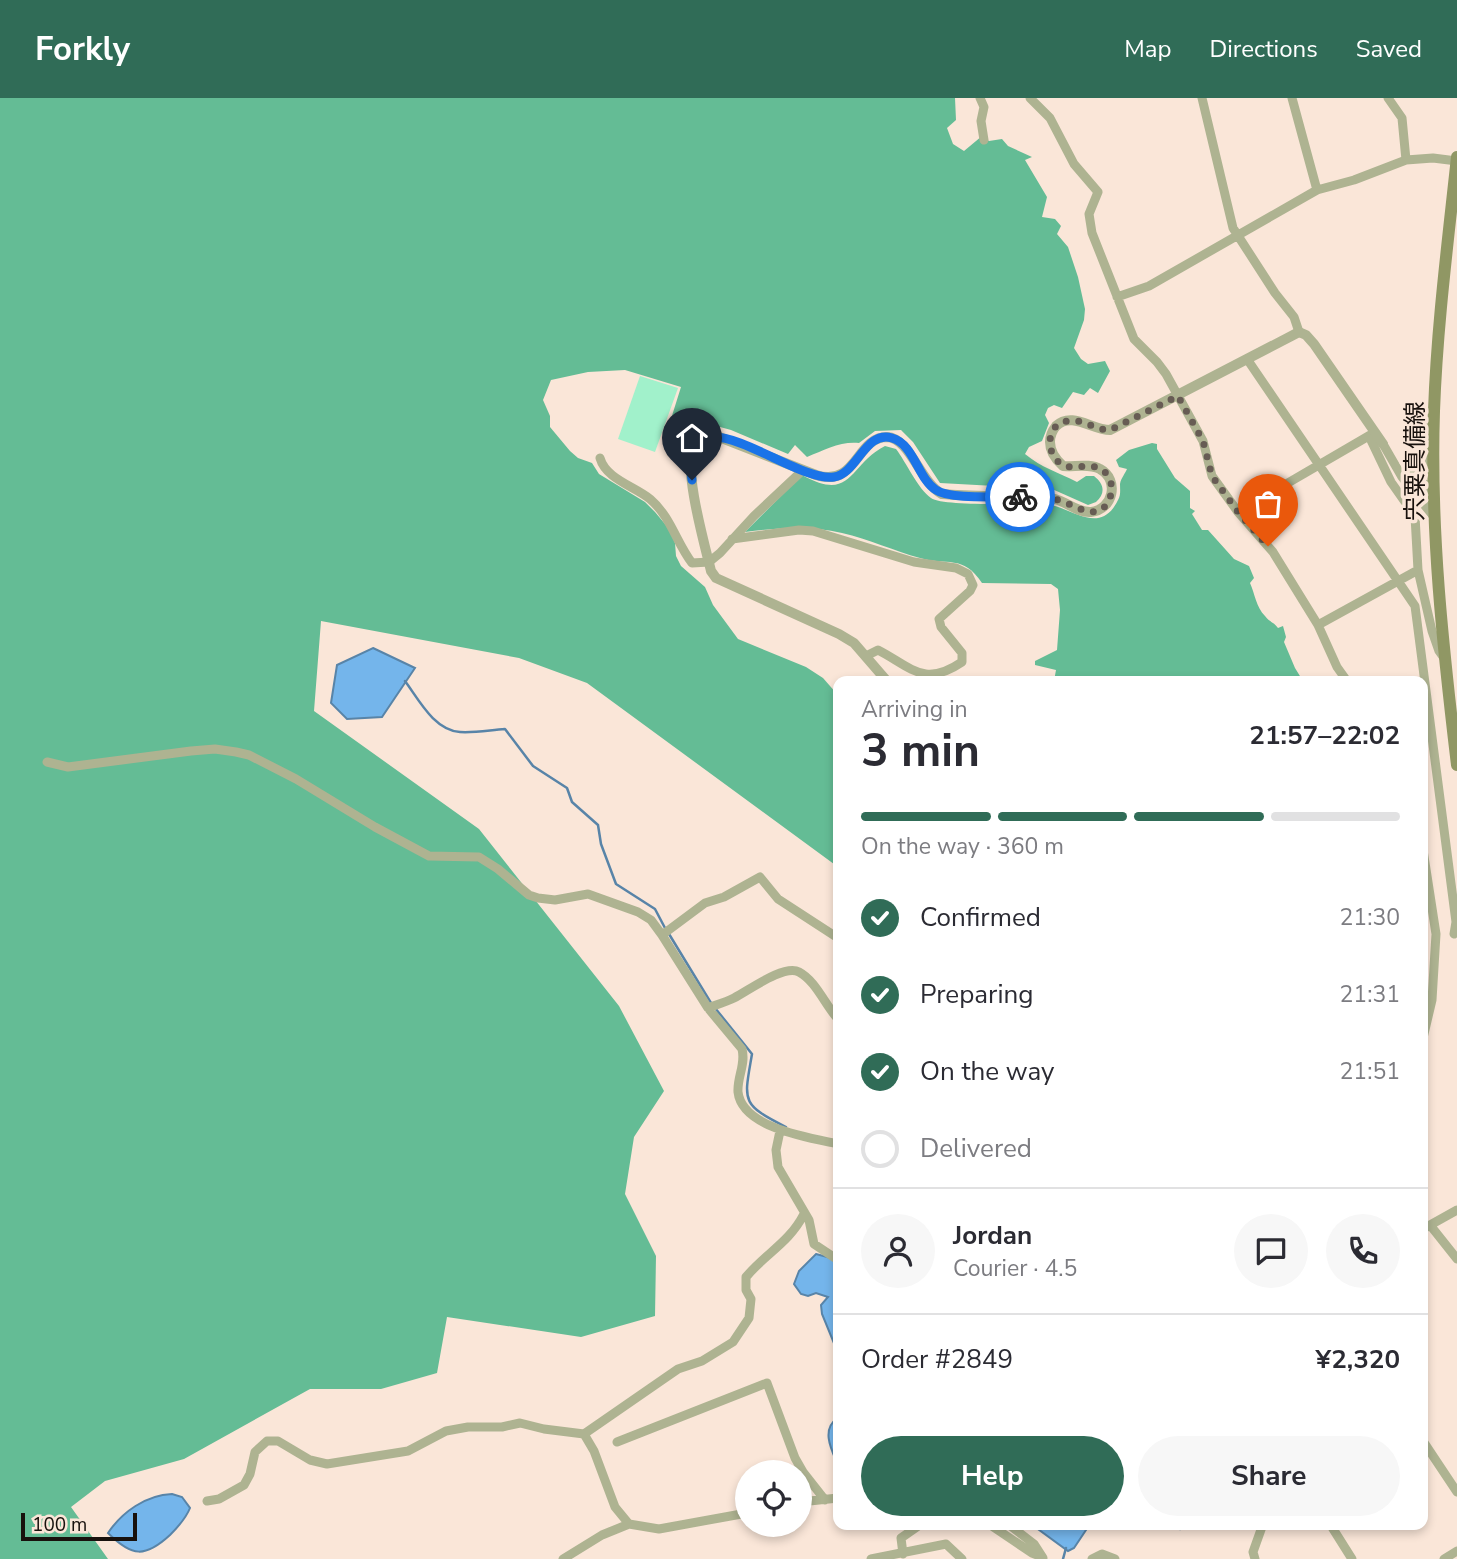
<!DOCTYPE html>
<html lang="en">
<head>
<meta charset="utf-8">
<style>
	:root { --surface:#fff; --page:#f7f7f7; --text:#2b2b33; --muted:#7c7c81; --line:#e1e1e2; --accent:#306c57 }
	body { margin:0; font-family:"Nunito Sans","Noto Sans JP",sans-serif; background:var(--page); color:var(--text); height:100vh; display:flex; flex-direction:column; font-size:26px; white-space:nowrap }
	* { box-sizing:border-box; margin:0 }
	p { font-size:23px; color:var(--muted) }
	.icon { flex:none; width:38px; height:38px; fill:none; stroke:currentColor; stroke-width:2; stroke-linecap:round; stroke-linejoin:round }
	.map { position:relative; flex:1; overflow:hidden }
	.details { position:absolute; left:833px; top:578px; width:595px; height:854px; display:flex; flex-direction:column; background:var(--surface); border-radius:14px; box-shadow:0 4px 10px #0003 }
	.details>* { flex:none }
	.controls { position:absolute; left:735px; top:1362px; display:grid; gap:14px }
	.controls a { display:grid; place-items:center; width:77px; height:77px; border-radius:50%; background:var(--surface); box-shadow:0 4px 10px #0003; font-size:35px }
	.scale { position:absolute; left:21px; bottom:18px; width:116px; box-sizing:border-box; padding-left:7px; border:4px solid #18110d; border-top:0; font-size:19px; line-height:24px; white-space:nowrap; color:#18110d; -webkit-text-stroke:5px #fae6d8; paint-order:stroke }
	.pin { position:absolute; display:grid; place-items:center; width:60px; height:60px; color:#fff; margin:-72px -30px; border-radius:50% 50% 50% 0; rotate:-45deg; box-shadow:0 0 7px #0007 }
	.pin .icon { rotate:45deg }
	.courier { position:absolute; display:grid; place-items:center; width:70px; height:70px; margin:-35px; border:5px solid #1a73e8; border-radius:50%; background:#fff; color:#222; box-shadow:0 2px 9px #0007 }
	.headline em { font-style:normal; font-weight:700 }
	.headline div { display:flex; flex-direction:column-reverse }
	.headline { display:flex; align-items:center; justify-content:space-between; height:119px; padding:0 28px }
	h1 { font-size:46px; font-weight:700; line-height:52px }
	.bar { display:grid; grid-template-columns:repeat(4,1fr); gap:10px 7px; align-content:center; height:84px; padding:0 28px }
	.bar i { height:9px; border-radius:5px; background:var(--line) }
	.bar .on { background:var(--accent) }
	.bar p { grid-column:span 4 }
	.line { display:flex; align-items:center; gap:18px; padding:0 28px; border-top:2px solid var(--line) }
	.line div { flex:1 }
	.round { display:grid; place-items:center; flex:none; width:74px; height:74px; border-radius:37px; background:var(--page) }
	ol { padding:0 28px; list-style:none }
	li { display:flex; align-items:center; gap:21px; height:77px }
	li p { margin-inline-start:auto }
	li .icon { padding:7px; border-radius:50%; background:var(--accent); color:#fff; stroke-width:4 }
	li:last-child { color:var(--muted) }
	li i { width:38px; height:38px; border:4px solid var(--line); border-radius:50% }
	.primary-button { display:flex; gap:14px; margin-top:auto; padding:14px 28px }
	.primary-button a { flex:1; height:80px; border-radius:42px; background:var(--accent); color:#fff; font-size:28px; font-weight:700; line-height:80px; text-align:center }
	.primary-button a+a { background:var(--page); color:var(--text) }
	header { display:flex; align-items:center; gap:42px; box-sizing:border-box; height:98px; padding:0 35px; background:var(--accent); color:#fff }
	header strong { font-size:33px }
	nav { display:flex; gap:38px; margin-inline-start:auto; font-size:24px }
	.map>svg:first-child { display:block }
	.green { fill:#a1f1cb }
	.forest { fill:#64bc95 }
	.water { fill:#74b5eb; stroke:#5884a8; stroke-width:2 }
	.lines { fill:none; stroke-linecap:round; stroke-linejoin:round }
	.stream { stroke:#5884a8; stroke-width:2.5 }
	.minor { stroke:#aeb391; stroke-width:9 }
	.tertiary { stroke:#aeb391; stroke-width:10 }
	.secondary { stroke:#909764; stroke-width:12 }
	.done { stroke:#675c54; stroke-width:7; stroke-dasharray:0 12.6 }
	.route { stroke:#1a73e8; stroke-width:9 }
	.labels { text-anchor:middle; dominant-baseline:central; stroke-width:7; stroke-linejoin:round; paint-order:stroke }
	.street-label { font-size:24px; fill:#18110d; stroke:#fae6d8 }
</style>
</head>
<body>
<header>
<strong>Forkly</strong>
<nav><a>Map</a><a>Directions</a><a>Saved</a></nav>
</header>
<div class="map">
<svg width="1457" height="1461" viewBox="0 0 1457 1461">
	<rect width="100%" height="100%" fill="#fae6d8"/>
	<path class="green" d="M 640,278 L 678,290 L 655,354 L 618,341 Z"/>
	<path class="forest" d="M 0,0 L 955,0 L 956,22 L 947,30 L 953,46 L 964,53 L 982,38 L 989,43 L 1002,41 L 1008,48 L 1032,59 L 1025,62 L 1047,99 L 1042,119 L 1055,121 L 1061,128 L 1057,136 L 1068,149 L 1078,179 L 1085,211 L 1084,222 L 1074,250 L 1081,261 L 1088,266 L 1105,263 L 1110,273 L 1098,295 L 1090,290 L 1084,297 L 1073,294 L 1062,310 L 1054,307 L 1048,310 L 1045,317 L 1049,325 L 1042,343 L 1029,349 L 1025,356 C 1042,370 1058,374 1077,384 L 1086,378 L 1094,378 C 1104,386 1106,395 1096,404 L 1088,407 L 1052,391 L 940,385 L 913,344 L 901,332 L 875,333 L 859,345 C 841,343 824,352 807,359 L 795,347 L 788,356 L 731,332 L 709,326 L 688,339 L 681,351 L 665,340 L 681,289 L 625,272 L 588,274 L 551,282 L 543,302 L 550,318 L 550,329 L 570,353 L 578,360 L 592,365 L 599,376 L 645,404 L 655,414 L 670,432 L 675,445 L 676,458 L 681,468 L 705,489 L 713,507 L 738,541 L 806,569 L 823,580 L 837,596 L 838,769 L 587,585 L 519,560 L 321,523 L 314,613 L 479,731 L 619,908 L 664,993 L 634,1039 L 625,1096 L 656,1158 L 655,1218 L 581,1239 L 447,1219 L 437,1275 L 381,1291 L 310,1291 L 184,1361 L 105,1383 L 71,1409 L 108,1461 L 0,1461 Z
		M 1152,345 L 1157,346 L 1157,351 L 1175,380 L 1190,393 L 1190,410 L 1195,413 L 1192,416 L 1202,432 L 1208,432 L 1234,461 L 1249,468 L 1254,480 L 1250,485 C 1255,496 1256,509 1265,518 C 1269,524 1274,524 1278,530 L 1283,528 L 1286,539 L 1284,544 L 1295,570 L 1303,583 L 1091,583 L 1080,578 L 1070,583 L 1054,583 L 1056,572 L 1035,567 L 1035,563 L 1057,552 L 1060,512 L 1058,491 L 1051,486 L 982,485 C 963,456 947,468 920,460 C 894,453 869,441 842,435 C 810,427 778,430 745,434 L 802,377 C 853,405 848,367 885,348 L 896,351 C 906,364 918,391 931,400 C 944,409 1025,405 1046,406 C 1072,409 1100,439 1118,402 C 1121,397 1120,392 1120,386 C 1121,380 1125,376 1127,371 L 1119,369 L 1116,362 L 1129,352 Z"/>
	<path class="water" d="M 373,550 L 415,570 L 382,619 L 347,621 L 331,605 L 337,567 Z
		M 816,1156 L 831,1160 L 838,1166 L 838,1255 L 822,1216 L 821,1207 L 828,1199 L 816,1195 L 808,1198 L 801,1196 L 794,1186 L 799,1173 Z
		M 838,1320 L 838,1367 C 832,1353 820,1331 838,1320 Z
		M 172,1396 L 182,1399 L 190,1410 C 186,1420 178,1429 170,1437 C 145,1460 132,1459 108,1435 C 122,1414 146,1397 172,1396 Z
		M 1031,1426 L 1090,1426 L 1074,1450 L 1068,1453 Z"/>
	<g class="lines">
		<path class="stream" d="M 405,583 C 419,602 434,632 460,634 C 475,635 490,632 505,631 L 533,668 L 567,690 L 572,704 L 598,727 L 601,746 L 616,786 L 655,811 L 665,830
			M 669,836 L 711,905
			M 715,910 L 752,956 C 744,1003 740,1006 786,1029
			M 1178,1426 L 1180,1431 L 1187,1426
			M 1063,1461 L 1066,1450"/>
		<path class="minor" d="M 980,0 L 984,9 L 981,23 L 984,42
			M 1030,0 L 1050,20 L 1074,66 L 1098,94 L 1089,116 L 1092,135 L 1134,241 L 1157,264 L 1166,276 L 1203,343 L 1212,378 L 1238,414 L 1273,454 L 1318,527 L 1337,569 L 1347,583
			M 1202,0 L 1233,130 L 1275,195 L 1294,219 L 1299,234
			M 1292,0 L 1317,92
			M 1388,0 L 1402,20 L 1406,62
			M 1117,199 L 1149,188 L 1317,92 L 1354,82 L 1406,62 L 1433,60 L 1457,63
			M 1247,261 L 1415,508 L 1456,824 L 1454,836
			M 1369,338 L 1391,384 L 1415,418 L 1418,472 L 1432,533 L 1439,553 L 1444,560
			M 1383,346 L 1402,379 L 1434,419
			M 600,360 C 606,381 634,388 650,401 C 671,419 676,444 692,465 L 709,464 L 720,455 L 754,418 L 803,372
			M 1409,377 L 1425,386 L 1433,395
			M 1410,378 L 1423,373 L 1426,368 L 1430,320
			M 1238,414 L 1372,336
			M 732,441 L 799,432 L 813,433 L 914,464 L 956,470 L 968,476 L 973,487 L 970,493 L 939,521 L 941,529 L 962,555 L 962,564 C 924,590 911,569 878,552 L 866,558
			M 1318,527 L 1418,472
			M 47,664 L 68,669 L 191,653 L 215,651 L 236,654 L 249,657 L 296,681 L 375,729 L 429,758 L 479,759 L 498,771 L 529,797 L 538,800 L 555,802 L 588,796 L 638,814 L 651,822 L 662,837 L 708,910 L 742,951 C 746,966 737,979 738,994 C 742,1030 810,1040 838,1046
			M 1423,752 L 1436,836 L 1432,902 L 1423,940
			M 662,837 L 705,805 L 724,799 L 760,779 L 778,801 L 838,840
			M 708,910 C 716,907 726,904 734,900 C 748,893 784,866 799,874 C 816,883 825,907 838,921
			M 780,1033 L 776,1052 L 778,1069 L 809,1122 L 814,1146 L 838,1162
			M 1430,1127 L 1457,1161
			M 1423,1131 L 1457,1112
			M 584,1336 L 678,1271 L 702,1263 L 733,1244 L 749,1220 L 751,1201 L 746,1192 L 746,1179 C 766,1155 789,1145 804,1116
			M 1423,1343 L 1457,1394
			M 617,1344 L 767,1285 L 795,1360 L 803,1374 L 825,1402
			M 207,1403 L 219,1401 L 244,1387 L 250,1376 L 255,1354 L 267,1343 L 278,1343 L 310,1362 L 327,1366 L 408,1353 L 446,1333 L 468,1329 L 502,1329 L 520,1325 L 544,1331 L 584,1336 L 594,1353 L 615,1409 L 629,1426 L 659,1431 L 747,1415
			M 800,1404 L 838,1400
			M 989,1426 L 1032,1455 L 1042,1459
			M 1008,1426 L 1034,1446 L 1043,1460
			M 1330,1426 L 1352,1461
			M 903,1456 L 901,1440 L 921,1426
			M 563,1461 L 602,1437 L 629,1426
			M 871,1461 L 946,1446 L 962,1461
			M 1092,1461 L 1102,1456 L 1115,1461
			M 1255,1461 L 1253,1454 L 1263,1426
			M 1444,1461 L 1457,1453"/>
		<path class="tertiary" d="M 886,582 L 854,545 L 839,536 L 716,480 L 711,473 C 705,448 682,367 694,347 C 699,340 706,338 714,337 L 816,377 C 857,390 856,339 887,339 C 910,340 920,384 942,396 C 967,398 992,398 1018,399 C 1030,399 1044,398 1055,401 C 1067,404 1077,415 1091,414 C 1113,412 1120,382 1100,371 C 1090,365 1074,369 1063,368 C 1055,361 1050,354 1050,344 C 1050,338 1052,333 1056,328 C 1072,313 1092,332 1110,332 L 1299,234 L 1306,237 L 1314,246 L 1383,346"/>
		<path class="secondary" d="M 1457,59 C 1448,143 1437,228 1434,313 C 1430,431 1443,550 1457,667"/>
	</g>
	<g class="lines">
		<path class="done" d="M 1020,399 C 1031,399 1043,398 1054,401 C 1076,405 1102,432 1112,393 C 1112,384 1108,374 1099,370 C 1087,365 1072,373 1061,366 C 1045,355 1046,326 1067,323 C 1082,320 1095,332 1110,332 L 1178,298 L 1203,343 L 1212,378 L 1238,414 L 1268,448"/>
		<path class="route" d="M 692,382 C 679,283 793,386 834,379 C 857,376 865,332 892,340 C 914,346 918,381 936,392 C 951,402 1000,398 1020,399"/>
	</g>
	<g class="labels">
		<g class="street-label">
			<text transform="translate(1415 363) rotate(-90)">宍粟真備線</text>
		</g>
	</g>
</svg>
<div class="controls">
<a><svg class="icon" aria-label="locate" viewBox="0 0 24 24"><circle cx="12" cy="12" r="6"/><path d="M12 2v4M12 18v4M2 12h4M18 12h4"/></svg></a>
</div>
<div class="scale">100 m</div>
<div class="pin" style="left:1268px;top:448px;background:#ea580c"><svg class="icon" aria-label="bag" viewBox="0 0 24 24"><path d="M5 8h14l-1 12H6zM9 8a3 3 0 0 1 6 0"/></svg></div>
<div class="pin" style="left:692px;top:382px;background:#1f2937"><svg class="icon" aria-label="home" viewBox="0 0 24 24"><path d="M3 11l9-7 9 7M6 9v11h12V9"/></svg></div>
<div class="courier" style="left:1020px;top:399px"><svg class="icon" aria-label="bike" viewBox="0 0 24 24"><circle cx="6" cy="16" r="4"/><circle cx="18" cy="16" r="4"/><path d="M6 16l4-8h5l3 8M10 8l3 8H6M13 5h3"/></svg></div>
<section class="details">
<div class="headline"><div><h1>3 min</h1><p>Arriving in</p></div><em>21:57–22:02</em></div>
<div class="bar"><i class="on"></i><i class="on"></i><i class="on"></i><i></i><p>On the way · 360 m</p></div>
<ol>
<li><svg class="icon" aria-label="check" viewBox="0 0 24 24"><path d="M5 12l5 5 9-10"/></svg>Confirmed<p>21:30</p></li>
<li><svg class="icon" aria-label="check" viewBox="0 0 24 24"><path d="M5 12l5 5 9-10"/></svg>Preparing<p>21:31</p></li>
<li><svg class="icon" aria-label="check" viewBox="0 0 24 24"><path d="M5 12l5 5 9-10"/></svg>On the way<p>21:51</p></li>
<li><i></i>Delivered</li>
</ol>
<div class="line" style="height:126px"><a class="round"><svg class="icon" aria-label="person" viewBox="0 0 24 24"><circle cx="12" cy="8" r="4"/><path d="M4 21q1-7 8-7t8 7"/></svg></a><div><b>Jordan</b><p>Courier · 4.5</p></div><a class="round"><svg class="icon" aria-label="chat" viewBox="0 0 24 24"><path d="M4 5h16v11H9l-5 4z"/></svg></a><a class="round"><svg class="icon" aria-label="phone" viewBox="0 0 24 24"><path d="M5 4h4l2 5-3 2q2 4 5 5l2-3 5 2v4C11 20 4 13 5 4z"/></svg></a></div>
<div class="line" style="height:91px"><div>Order #2849</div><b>¥2,320</b></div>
<div class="primary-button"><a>Help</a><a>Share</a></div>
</section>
</div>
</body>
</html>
